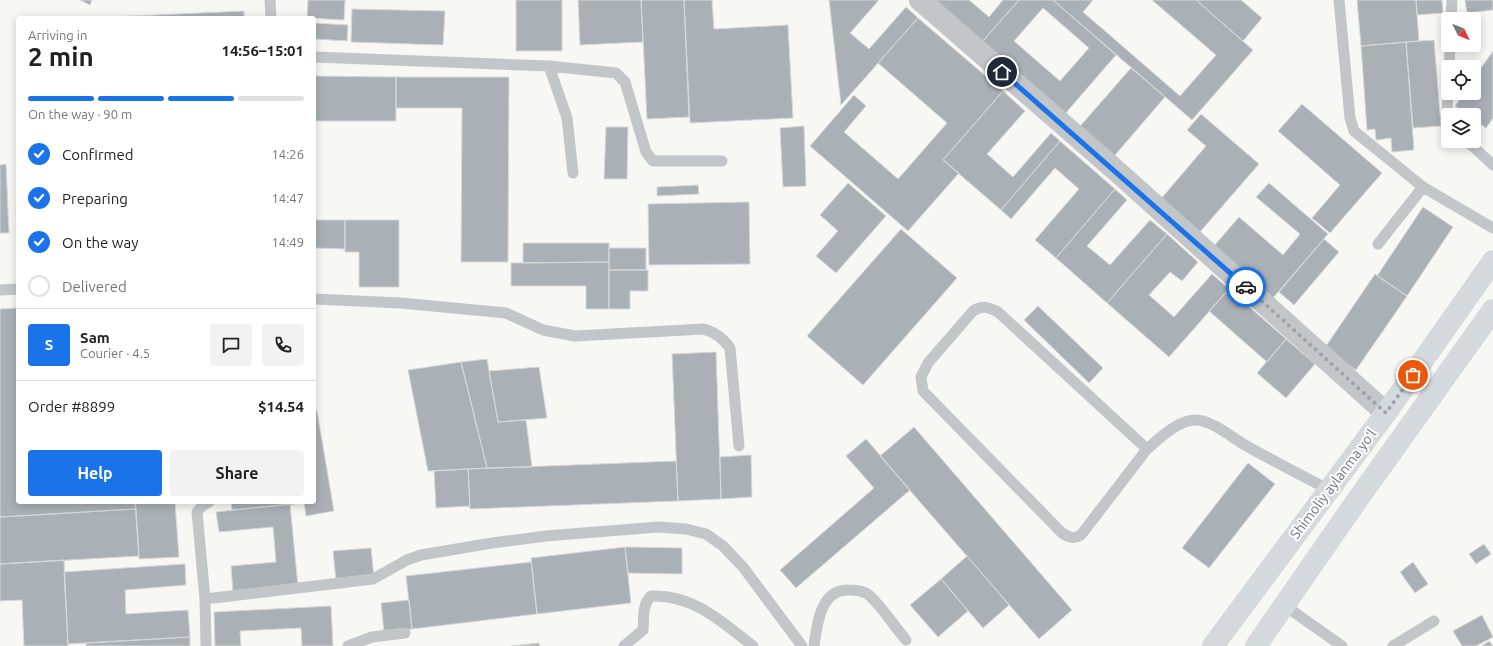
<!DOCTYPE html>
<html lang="en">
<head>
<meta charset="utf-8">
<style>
	:root { --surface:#fff; --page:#f2f2f2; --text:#222; --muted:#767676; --line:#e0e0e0; --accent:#1a73e8 }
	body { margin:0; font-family:Ubuntu,sans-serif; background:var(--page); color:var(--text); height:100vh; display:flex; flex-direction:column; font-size:15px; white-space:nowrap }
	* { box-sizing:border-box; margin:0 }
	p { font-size:13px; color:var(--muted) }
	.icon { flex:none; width:22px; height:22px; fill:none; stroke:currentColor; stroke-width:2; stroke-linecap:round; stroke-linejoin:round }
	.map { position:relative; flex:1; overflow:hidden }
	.side { position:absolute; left:16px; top:16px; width:300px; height:488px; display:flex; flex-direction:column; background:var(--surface); border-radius:4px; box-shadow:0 2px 10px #0003 }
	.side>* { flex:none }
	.needle { width:26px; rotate:133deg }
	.controls { position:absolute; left:1441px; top:12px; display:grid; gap:8px }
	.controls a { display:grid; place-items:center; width:40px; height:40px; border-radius:4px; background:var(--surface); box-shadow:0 2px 10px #0003; font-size:20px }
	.pin { position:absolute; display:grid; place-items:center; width:34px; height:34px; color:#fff; margin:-17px; border:2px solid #fff; border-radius:50%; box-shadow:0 1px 4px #0007 }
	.courier { position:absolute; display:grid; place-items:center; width:40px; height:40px; margin:-20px; border:3px solid #1a73e8; border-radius:50%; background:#fff; color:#222; box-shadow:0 1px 5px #0007 }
	.overview em { font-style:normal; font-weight:700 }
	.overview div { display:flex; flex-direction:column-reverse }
	.overview { display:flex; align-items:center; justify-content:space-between; height:68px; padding:0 12px }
	h1 { font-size:26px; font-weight:700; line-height:30px }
	.bar { display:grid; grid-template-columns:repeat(4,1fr); gap:6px 4px; align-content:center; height:48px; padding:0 12px }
	.bar i { height:5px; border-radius:3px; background:var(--line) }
	.bar .on { background:var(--accent) }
	.bar p { grid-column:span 4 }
	.line { display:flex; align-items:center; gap:10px; padding:0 12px; border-top:1px solid var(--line) }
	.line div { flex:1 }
	.round { display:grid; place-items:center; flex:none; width:42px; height:42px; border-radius:4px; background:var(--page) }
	ol { padding:0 12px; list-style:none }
	li { display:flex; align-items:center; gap:12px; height:44px }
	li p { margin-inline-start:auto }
	li .icon { padding:4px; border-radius:50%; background:var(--accent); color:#fff; stroke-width:4 }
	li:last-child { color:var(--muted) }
	li i { width:22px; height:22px; border:2px solid var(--line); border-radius:50% }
	.cta { display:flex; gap:8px; margin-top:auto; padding:8px 12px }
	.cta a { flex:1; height:46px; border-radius:4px; background:var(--accent); color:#fff; font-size:16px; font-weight:700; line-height:46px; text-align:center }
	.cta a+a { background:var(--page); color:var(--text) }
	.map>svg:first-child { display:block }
	.building { fill:#a9b1b7; stroke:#d8d8d6; fill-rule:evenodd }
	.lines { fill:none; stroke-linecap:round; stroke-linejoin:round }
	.lane { stroke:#c2c6c9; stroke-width:11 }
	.street { stroke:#c2c6c9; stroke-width:22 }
	.primary { stroke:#d4d9dd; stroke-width:22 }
	.done { stroke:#99a3ac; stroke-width:4; stroke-dasharray:0 7.2 }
	.route { stroke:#1a73e8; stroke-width:5 }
	.labels { text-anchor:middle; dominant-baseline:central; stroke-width:4; stroke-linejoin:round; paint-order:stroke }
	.street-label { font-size:14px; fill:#667685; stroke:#fff }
</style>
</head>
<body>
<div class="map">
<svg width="1493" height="646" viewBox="0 0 1493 646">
	<rect width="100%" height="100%" fill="#f7f7f4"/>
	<path class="building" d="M 80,0 L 92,0 L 90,5 Z
		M 308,0 L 345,0 L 344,20 L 307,18 Z
		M 516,0 L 562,0 L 562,51 L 516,51 Z
		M 578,0 L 641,0 L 643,42 L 580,45 Z
		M 641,0 L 684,0 L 689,117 L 647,119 Z
		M 684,0 L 712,0 L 714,29 L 788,25 L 793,118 L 690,123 Z
		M 829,0 L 879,0 L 850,33 L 869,49 L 906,7 L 918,18 L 841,105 Z
		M 931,0 L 969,0 L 989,17 L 1003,0 L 1019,0 L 981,43 Z
		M 1019,0 L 1053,0 L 1116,55 L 1064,115 L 981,43 ZM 1043,8 L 1089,48 L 1060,81 L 1014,41 Z
		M 1053,0 L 1093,0 L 1083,12 L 1180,96 L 1216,55 L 1152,0 L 1196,0 L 1253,50 L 1192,120 Z
		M 1196,0 L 1241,0 L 1262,18 L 1243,41 Z
		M 1357,0 L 1416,0 L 1419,41 L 1361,46 Z
		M 1416,0 L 1442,0 L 1443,13 L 1417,15 Z
		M 1465,0 L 1493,0 L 1493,10 L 1467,13 Z
		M 352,9 L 445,11 L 443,45 L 351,42 Z
		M 244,11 L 244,18 L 113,18 L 112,17 Z
		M 918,18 L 1003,91 L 943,160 L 959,173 L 908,231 L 810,146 L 854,95 L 866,106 L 844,132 L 898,179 L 947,123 L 878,63 Z
		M 314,23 L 348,25 L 347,41 L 314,39 Z
		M 1434,40 L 1441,126 L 1413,128 L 1406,42 Z
		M 1406,42 L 1414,150 L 1392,152 L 1391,138 L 1376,140 L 1375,129 L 1367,130 L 1361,46 Z
		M 1493,51 L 1493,118 L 1486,128 L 1474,119 L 1474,115 L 1468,115 L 1455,106 L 1464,93 L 1474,93 L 1474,78 Z
		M 1131,68 L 1165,97 L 1109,162 L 1075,132 Z
		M 314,76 L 396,77 L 396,121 L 314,121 Z
		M 396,77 L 509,77 L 508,262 L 461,262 L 462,108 L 396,108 Z
		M 1003,91 L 1025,111 L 987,154 L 1013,177 L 1051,133 L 1060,141 L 1001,210 L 943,160 Z
		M 1302,104 L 1382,173 L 1330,233 L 1312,218 L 1340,185 L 1278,131 Z
		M 1201,114 L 1259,164 L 1199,233 L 1160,200 L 1206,146 L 1187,130 Z
		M 804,126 L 806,186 L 783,187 L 780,128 Z
		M 606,127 L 628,127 L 627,179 L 604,179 Z
		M 1060,141 L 1115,189 L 1056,258 L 1035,240 L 1079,189 L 1055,168 L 1011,219 L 1001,210 Z
		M 6,164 L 9,233 L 0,233 L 0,165 Z
		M 848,183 L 886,216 L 836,273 L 816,256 L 838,231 L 820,215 Z
		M 1269,183 L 1328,234 L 1273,298 L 1214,246 L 1239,217 L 1283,255 L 1300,234 L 1256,197 Z
		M 698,185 L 699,194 L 657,196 L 657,187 Z
		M 1115,189 L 1127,200 L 1087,246 L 1110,265 L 1150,220 L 1167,234 L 1107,303 L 1056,258 Z
		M 749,202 L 750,264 L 649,265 L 648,204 Z
		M 1423,207 L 1453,227 L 1407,296 L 1377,276 Z
		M 314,220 L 345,220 L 345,249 L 314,248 Z
		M 345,220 L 399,220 L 399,287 L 359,287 L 359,252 L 345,252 Z
		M 901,229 L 957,278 L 863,385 L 807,336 Z
		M 1167,234 L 1198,262 L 1182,281 L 1170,272 L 1149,295 L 1174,317 L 1212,274 L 1229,289 L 1169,357 L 1107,303 Z
		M 1324,239 L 1339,252 L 1294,305 L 1279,292 Z
		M 523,243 L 609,243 L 609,262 L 523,263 Z
		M 609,248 L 646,248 L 646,270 L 609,270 Z
		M 609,262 L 609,309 L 586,309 L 586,286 L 511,286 L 511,263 Z
		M 609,270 L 648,270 L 648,291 L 630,291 L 630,309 L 609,309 Z
		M 1375,274 L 1407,296 L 1356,370 L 1324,349 Z
		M 1229,289 L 1286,339 L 1267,362 L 1209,311 Z
		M 1038,306 L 1103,368 L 1089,383 L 1024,320 Z
		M 18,308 L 18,502 L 135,502 L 136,509 L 0,517 L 0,309 Z
		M 1286,339 L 1315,364 L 1286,398 L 1257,373 Z
		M 716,352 L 721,499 L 678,501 L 672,354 Z
		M 487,359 L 498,422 L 526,420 L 532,467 L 487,468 L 461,362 Z
		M 461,362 L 487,468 L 428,471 L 408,370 Z
		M 539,367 L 547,418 L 498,422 L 489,371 Z
		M 314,411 L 317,411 L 334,511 L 306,516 L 304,502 L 314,502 Z
		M 914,427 L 1072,610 L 1039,639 L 880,456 Z
		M 866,439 L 910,490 L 796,588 L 780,570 L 874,488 L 846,456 Z
		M 751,455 L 752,497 L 721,499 L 720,457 Z
		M 676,461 L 678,501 L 470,509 L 468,469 Z
		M 1248,463 L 1275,484 L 1209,568 L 1182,548 Z
		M 468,469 L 470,506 L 436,508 L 434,471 Z
		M 135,502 L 175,502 L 179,557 L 139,559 Z
		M 231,502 L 295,502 L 295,504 L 232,510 Z
		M 290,504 L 298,586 L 233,592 L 231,566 L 276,562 L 273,527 L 219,532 L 216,512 Z
		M 136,509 L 139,556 L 0,564 L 0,517 Z
		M 1484,544 L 1491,554 L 1476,564 L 1469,554 Z
		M 625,547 L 682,548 L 682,574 L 628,573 Z
		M 625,547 L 631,603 L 537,614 L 531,558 Z
		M 371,548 L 374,577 L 336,581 L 333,551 Z
		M 967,556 L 1009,605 L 983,628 L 941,579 Z
		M 64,560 L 68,646 L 24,646 L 22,600 L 0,601 L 0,564 Z
		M 531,562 L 537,614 L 412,629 L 406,576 Z
		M 1413,562 L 1428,584 L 1415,593 L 1400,572 Z
		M 185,564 L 186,585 L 125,590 L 126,614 L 188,610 L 190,637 L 68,644 L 64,572 Z
		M 941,579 L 968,611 L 938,637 L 910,605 Z
		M 409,600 L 412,629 L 384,632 L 381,603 Z
		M 331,606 L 333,646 L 302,646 L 301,628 L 240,631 L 241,646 L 215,646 L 214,612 Z
		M 1482,615 L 1493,637 L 1476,646 L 1462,646 L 1453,631 Z
		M 190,637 L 190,646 L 86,646 L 86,643 Z
		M 1489,641 L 1493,646 L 1482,646 Z
		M 539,643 L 540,646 L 511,646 Z"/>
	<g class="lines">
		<path class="lane" d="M 270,0 L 271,18
			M 1339,0 L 1350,118 L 1354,131 L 1423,187 L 1493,228
			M 1451,19 L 1452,0
			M 314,57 L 549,66 L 616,73 L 625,82 L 646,152 L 653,161 L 722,161
			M 549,66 L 567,118 L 573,173
			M 1449,67 L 1450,45
			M 1448,93 L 1447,109 L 1449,115
			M 1467,141 L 1493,165
			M 1378,244 L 1423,187
			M 0,290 L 18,289
			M 314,299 L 401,303 L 506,313 L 543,330 L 575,336 L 704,329 C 716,333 723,338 730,348 L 739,446
			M 1147,449 L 1081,535 C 1074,539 1070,538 1062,533 L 923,391 L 921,377 L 928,363 L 973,311 C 982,305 988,307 998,312 L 1147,449 C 1160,438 1178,420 1196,420 C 1211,420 1233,438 1245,445 C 1273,461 1301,475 1329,490
			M 205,599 L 197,512 L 202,506 L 209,502
			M 1284,605 L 1342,646
			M 206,646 L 205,599 L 373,579 L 407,560 L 421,555 L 492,543 L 546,536 L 658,527 L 686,529 L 706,534 L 723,546 L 743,567 L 802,646
			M 348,646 L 372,637 L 405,633
			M 624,646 L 643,630 C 644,618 642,605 651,596 C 693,594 722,622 753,646
			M 814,646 C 817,625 820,589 849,590 C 856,590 864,591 869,595 C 883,608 894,626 906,640
			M 1393,646 L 1434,621"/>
		<path class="street" d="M 920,0 L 1120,174 L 1386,413"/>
		<path class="primary" d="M 1213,646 L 1386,413 L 1493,261
			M 1256,646 L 1353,506 L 1493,310"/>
	</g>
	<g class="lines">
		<path class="done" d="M 1246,287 L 1386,413 L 1413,375"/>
		<path class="route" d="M 1002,72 L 1246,287"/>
	</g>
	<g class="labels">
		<g class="street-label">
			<text transform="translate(1333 484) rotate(-53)">Shimoliy aylanma yoʻl</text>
		</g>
	</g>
</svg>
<div class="controls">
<a><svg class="needle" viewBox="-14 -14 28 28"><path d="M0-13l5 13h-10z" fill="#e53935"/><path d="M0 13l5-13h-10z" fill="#767676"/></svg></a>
<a><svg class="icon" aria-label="locate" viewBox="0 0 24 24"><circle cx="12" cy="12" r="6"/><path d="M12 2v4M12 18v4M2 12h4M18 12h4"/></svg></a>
<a><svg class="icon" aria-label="layers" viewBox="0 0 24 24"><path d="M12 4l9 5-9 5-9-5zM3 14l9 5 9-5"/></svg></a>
</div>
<div class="pin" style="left:1413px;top:375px;background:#ea580c"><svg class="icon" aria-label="bag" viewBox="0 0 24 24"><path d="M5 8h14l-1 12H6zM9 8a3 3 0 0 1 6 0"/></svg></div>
<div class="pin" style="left:1002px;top:72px;background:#1f2937"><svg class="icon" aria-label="home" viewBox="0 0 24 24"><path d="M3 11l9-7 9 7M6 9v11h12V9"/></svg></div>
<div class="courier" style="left:1246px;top:287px"><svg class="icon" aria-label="car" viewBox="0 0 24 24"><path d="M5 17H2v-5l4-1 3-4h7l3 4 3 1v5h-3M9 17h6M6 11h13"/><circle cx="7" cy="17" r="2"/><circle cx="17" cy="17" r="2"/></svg></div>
<section class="side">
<div class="overview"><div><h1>2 min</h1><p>Arriving in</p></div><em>14:56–15:01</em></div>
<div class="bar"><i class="on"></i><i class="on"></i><i class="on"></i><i></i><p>On the way · 90 m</p></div>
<ol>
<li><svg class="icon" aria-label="check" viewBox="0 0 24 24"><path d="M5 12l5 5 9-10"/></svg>Confirmed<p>14:26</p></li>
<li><svg class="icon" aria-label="check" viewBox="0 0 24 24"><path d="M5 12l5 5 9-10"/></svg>Preparing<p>14:47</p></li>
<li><svg class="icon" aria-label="check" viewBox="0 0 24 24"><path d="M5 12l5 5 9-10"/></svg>On the way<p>14:49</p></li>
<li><i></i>Delivered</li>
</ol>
<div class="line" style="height:72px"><b class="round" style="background:var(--accent);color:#fff">S</b><div><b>Sam</b><p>Courier · 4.5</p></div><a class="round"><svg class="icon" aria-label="chat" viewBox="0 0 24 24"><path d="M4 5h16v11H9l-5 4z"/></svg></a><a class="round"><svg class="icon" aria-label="phone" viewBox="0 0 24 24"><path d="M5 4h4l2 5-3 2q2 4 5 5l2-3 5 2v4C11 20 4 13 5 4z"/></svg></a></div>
<div class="line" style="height:52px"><div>Order #8899</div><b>$14.54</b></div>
<div class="cta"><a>Help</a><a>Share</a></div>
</section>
</div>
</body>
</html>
